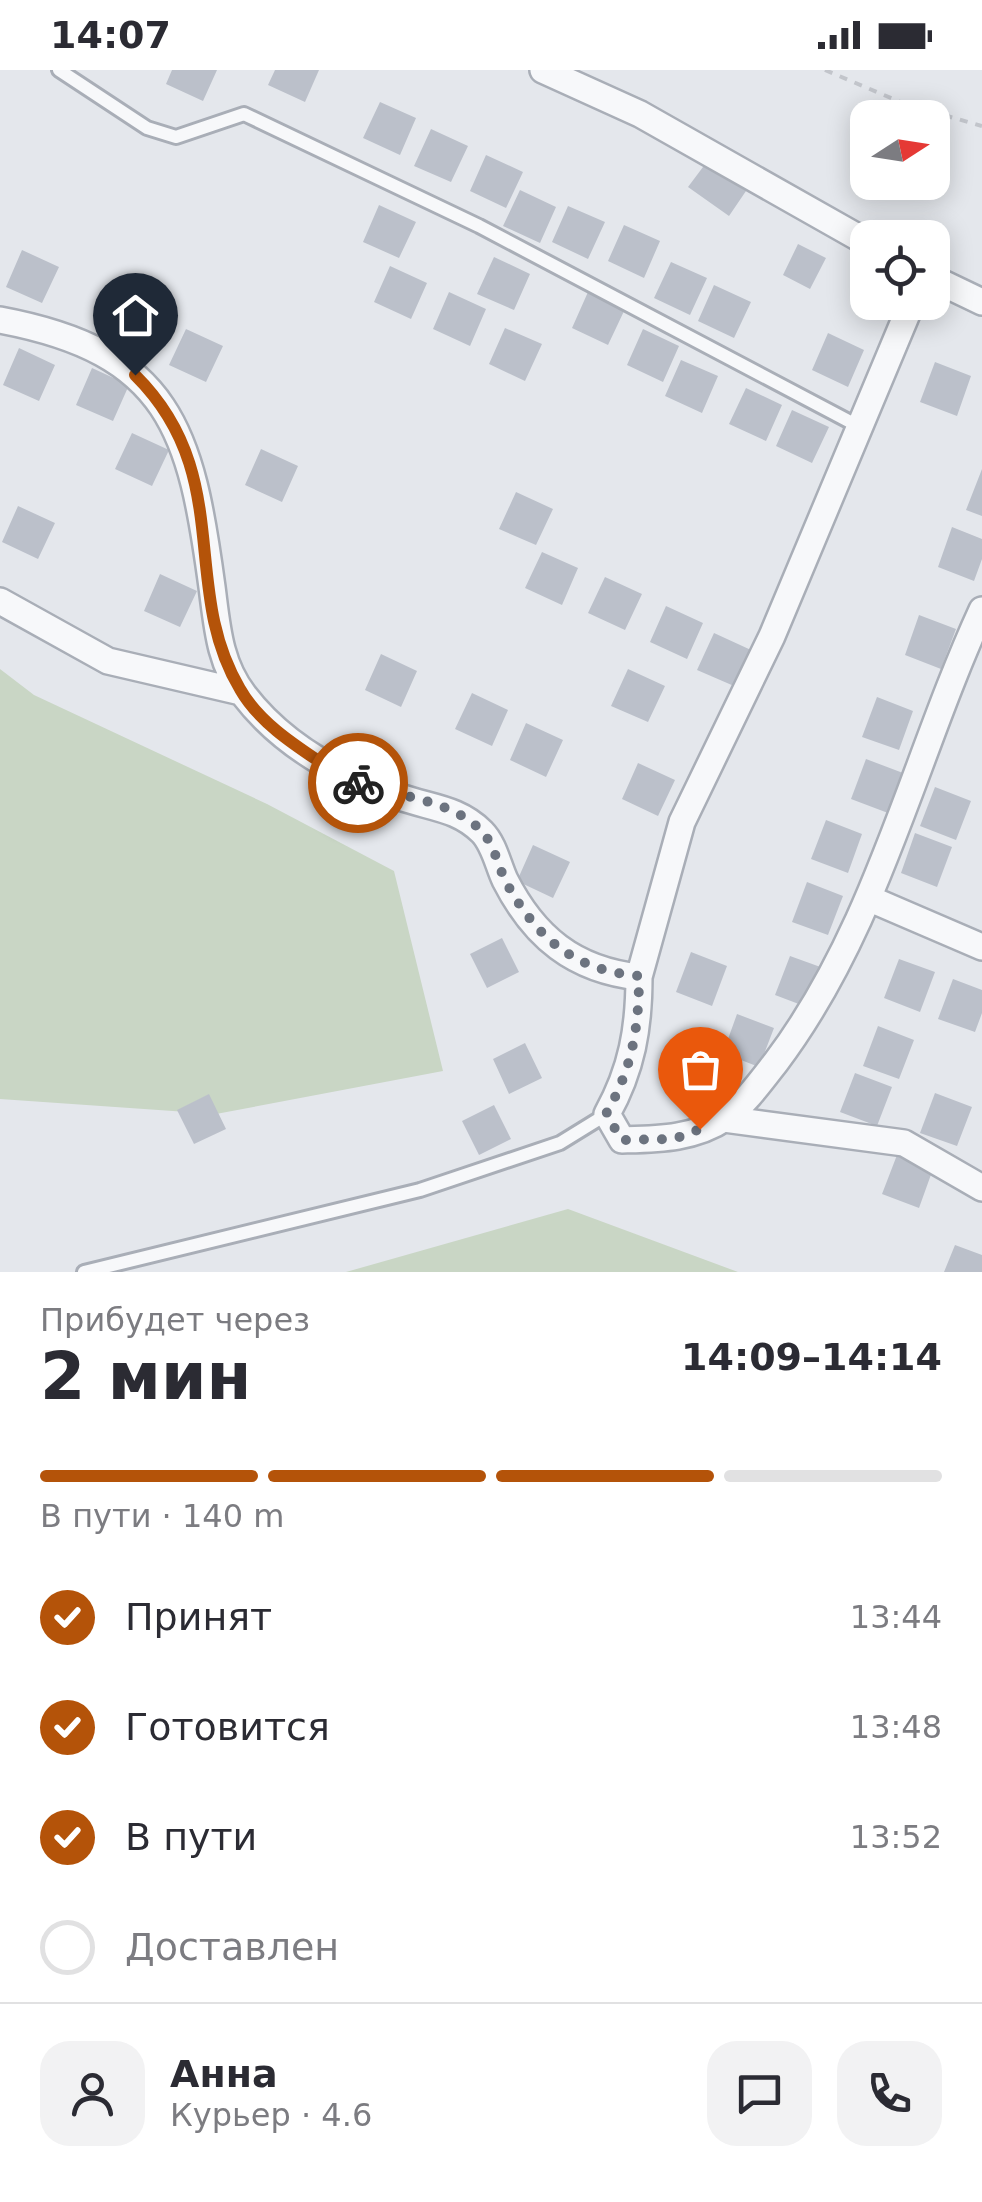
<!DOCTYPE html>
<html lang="ru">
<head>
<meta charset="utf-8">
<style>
	:root { --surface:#fff; --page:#f2f2f3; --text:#2b2b33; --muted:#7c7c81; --line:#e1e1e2; --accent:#b45309 }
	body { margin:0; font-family:"DejaVu Sans",sans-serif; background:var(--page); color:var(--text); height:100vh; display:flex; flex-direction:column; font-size:38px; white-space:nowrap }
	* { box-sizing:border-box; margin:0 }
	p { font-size:32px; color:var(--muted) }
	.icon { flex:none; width:55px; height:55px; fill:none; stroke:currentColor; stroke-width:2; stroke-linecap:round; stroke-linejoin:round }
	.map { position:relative; height:1202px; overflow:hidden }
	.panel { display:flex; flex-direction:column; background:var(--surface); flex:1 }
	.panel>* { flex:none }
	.needle { width:65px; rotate:78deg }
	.buttons { position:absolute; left:850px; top:30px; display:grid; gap:20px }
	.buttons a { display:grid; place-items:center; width:100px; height:100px; border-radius:20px; background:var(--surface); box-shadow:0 5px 25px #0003; font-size:50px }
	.pin { position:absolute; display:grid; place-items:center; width:85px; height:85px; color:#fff; margin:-102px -42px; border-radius:50% 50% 50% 0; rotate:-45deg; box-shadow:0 0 10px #0007 }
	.pin .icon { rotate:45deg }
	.courier { position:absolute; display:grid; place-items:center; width:100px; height:100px; margin:-50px; border:8px solid #b45309; border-radius:50%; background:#fff; color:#222; box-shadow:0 2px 12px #0007 }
	.head em { font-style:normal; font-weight:700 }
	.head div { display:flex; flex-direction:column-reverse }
	.head { display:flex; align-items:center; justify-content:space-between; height:170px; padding:0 40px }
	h1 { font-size:65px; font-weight:700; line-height:75px }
	.bar { display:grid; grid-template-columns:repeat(4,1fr); gap:15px 10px; align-content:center; height:120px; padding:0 40px }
	.bar i { height:12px; border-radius:8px; background:var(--line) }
	.bar .selected { background:var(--accent) }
	.bar p { grid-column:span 4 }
	.line { display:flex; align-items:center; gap:25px; padding:0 40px; border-top:2px solid var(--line) }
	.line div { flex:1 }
	.round { display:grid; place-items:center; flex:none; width:105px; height:105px; border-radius:30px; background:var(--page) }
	ol { padding:0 40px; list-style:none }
	li { display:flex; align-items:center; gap:30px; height:110px }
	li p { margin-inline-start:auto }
	li .icon { padding:10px; border-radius:50%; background:var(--accent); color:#fff; stroke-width:4 }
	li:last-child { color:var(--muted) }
	li i { width:55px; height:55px; border:5px solid var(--line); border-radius:50% }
	.status { display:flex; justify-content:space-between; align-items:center; height:70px; padding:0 50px; background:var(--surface); direction:ltr }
	.status svg { height:28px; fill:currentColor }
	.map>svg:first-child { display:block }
	.green { fill:#c9d6c5 }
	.building { fill:#bbc0ca }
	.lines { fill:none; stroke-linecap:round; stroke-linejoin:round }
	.lane-casing { stroke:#a9aeb7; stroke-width:18 }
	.street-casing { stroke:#a9aeb7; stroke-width:30 }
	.path { stroke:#c2c5cb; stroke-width:4; stroke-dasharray:8 8; stroke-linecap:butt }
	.lane { stroke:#f7f8fa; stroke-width:12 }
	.street { stroke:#f7f8fa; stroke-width:25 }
	.done { stroke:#6c737f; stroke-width:10; stroke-dasharray:0 18 }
	.route { stroke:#b45309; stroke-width:12 }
</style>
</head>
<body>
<div class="status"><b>14:07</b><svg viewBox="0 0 49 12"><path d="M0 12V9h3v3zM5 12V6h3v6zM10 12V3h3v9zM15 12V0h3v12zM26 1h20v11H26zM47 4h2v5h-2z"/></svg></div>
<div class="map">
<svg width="982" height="1202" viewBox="0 0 982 1202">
	<rect width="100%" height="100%" fill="#e4e7ec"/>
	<path class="green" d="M 0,599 L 34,625 L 267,734 L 394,801 L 443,1001 L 216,1044 L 0,1029 Z
		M 568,1139 L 738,1202 L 346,1202 Z"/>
	<path class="building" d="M 172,0 L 217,0 L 203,31 L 166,14 Z
		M 275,0 L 319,0 L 305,32 L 268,15 Z
		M 380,32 L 416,48 L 400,85 L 363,68 Z
		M 431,59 L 468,76 L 451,112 L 414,96 Z
		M 486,85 L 523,102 L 506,138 L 470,121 Z
		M 706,93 L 746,121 L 729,146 L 688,117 Z
		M 520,120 L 556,137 L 540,173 L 503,156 Z
		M 379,135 L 416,152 L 399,188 L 363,172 Z
		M 568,136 L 605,152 L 588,189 L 552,172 Z
		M 624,155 L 660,171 L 644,208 L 608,191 Z
		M 798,174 L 826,188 L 810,219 L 783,205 Z
		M 22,180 L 59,197 L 42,233 L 6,217 Z
		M 494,187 L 530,204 L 514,240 L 477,224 Z
		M 671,192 L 707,208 L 690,245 L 654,228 Z
		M 390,196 L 427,213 L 411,249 L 374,232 Z
		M 714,215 L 751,232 L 734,268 L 698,251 Z
		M 449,222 L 486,239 L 470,276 L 433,259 Z
		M 588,222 L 625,239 L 608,275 L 572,258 Z
		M 505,258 L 542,274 L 525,311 L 489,294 Z
		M 186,259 L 223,276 L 206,312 L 169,295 Z
		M 643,259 L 679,276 L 663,312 L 627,295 Z
		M 828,263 L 864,280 L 848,317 L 812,300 Z
		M 19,278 L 55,295 L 39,331 L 3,315 Z
		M 681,290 L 718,306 L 702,343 L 665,326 Z
		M 935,292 L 971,306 L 957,346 L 920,332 Z
		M 92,298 L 129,315 L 113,351 L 76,335 Z
		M 746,318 L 782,335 L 766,371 L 729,354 Z
		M 792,340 L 829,357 L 812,393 L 776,376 Z
		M 132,363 L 169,380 L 152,416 L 115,399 Z
		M 261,379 L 298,396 L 282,432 L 245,415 Z
		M 982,399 L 982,446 L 966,440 Z
		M 516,422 L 553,439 L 536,475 L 499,459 Z
		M 18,436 L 55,453 L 38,489 L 2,472 Z
		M 952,457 L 982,469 L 982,489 L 974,511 L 938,497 Z
		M 542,482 L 578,498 L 562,535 L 525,518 Z
		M 160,504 L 197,521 L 180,557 L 144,541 Z
		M 605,507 L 642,524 L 625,560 L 588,543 Z
		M 666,536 L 703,553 L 687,589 L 650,572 Z
		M 919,545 L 956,559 L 941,599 L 905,585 Z
		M 714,563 L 751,580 L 734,616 L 697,600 Z
		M 381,584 L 417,601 L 401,637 L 365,620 Z
		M 628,599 L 665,616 L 648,652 L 611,636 Z
		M 472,623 L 508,640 L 492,676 L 455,659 Z
		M 877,627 L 913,641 L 899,680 L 862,667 Z
		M 526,653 L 563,670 L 546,707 L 510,690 Z
		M 866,689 L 903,703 L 888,743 L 851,729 Z
		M 638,693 L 675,710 L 658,746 L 622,729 Z
		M 935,717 L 971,731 L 956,770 L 920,756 Z
		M 826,750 L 862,764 L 848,803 L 811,789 Z
		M 915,763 L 952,777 L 937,817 L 901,803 Z
		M 533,775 L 570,792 L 553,828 L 517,811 Z
		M 807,812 L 843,826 L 828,865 L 792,852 Z
		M 502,868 L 519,902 L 487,918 L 470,884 Z
		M 691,882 L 727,896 L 712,936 L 676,922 Z
		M 790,886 L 826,899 L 812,939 L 775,925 Z
		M 899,889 L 935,902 L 920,942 L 884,928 Z
		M 953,909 L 982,920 L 982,943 L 975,962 L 938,949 Z
		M 737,944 L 774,958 L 759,997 L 723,983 Z
		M 878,956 L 914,970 L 899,1009 L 863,996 Z
		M 525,973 L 542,1008 L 509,1024 L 493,989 Z
		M 855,1003 L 892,1017 L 877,1056 L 840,1042 Z
		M 935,1023 L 972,1037 L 957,1076 L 920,1063 Z
		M 209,1024 L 226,1059 L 194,1074 L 177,1040 Z
		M 494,1035 L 511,1069 L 479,1085 L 462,1051 Z
		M 897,1085 L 933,1099 L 919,1138 L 882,1124 Z
		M 955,1175 L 982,1185 L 982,1202 L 944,1202 Z"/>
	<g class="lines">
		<defs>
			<path id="lane" d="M 59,0 L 147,58 L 176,67 L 244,44 L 479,156 L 858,356
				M 84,1202 L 420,1120 L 560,1073 L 607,1044"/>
			<path id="street" d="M 543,0 L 640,44 L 868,173
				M 932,208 L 982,232
				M 0,250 C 171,282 191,361 212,517 C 217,555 219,593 244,625 C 283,676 340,707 400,727 C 431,738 458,738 482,762 C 494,774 498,795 505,810 C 534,867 574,900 639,907 L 682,752 L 772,566 L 912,232
				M 0,531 L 108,591 L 241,622
				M 868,828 L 982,877
				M 639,907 C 639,958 632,999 607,1044 L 622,1070 C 657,1069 694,1069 725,1048 C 744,1035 762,1010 776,992 C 877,858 913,690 982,540
				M 724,1049 L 904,1073 L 982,1118"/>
		</defs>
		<use href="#lane" class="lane-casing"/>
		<use href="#street" class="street-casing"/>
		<path class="path" d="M 825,0 L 905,34 L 982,56"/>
		<use href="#lane" class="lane"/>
		<use href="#street" class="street"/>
	</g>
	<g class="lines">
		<path class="done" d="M 358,713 C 397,726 458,731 485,765 C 495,778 499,799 507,814 C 538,869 574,900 639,906 C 639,958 632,999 606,1044 L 622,1070 L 674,1069 L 700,1059"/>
		<path class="route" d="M 135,305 C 236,405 179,517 240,619 C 262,658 308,683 344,708 L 358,713"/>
	</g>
</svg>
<div class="buttons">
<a><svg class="needle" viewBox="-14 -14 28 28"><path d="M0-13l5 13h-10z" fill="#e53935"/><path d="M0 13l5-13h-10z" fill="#7c7c81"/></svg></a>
<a><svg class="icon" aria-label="locate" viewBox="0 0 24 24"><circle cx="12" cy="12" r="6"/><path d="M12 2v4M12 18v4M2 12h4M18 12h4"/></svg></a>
</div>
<div class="pin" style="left:700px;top:1059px;background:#ea580c"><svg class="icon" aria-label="bag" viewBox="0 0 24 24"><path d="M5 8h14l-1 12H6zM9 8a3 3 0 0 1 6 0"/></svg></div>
<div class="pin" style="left:135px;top:305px;background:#1f2937"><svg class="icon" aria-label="home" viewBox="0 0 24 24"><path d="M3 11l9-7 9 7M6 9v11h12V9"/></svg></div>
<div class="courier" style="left:358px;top:713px"><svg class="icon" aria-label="bike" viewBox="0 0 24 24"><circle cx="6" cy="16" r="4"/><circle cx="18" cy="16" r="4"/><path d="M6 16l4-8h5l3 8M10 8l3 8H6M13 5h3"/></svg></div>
</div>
<section class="panel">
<div class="head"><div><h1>2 мин</h1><p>Прибудет через</p></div><em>14:09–14:14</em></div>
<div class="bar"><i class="selected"></i><i class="selected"></i><i class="selected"></i><i></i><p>В пути · 140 m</p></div>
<ol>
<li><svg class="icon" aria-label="check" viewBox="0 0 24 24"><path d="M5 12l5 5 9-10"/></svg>Принят<p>13:44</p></li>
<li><svg class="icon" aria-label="check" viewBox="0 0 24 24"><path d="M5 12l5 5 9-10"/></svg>Готовится<p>13:48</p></li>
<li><svg class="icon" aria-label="check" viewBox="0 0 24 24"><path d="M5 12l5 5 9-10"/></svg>В пути<p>13:52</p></li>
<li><i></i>Доставлен</li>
</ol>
<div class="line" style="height:180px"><a class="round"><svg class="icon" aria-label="person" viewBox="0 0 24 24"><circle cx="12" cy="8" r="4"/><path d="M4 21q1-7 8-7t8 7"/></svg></a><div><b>Анна</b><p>Курьер · 4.6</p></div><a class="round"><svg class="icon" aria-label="chat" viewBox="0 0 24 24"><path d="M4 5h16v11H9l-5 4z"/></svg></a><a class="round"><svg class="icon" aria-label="phone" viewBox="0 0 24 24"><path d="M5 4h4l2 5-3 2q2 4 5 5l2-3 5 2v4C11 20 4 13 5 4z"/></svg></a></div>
</section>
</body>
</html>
